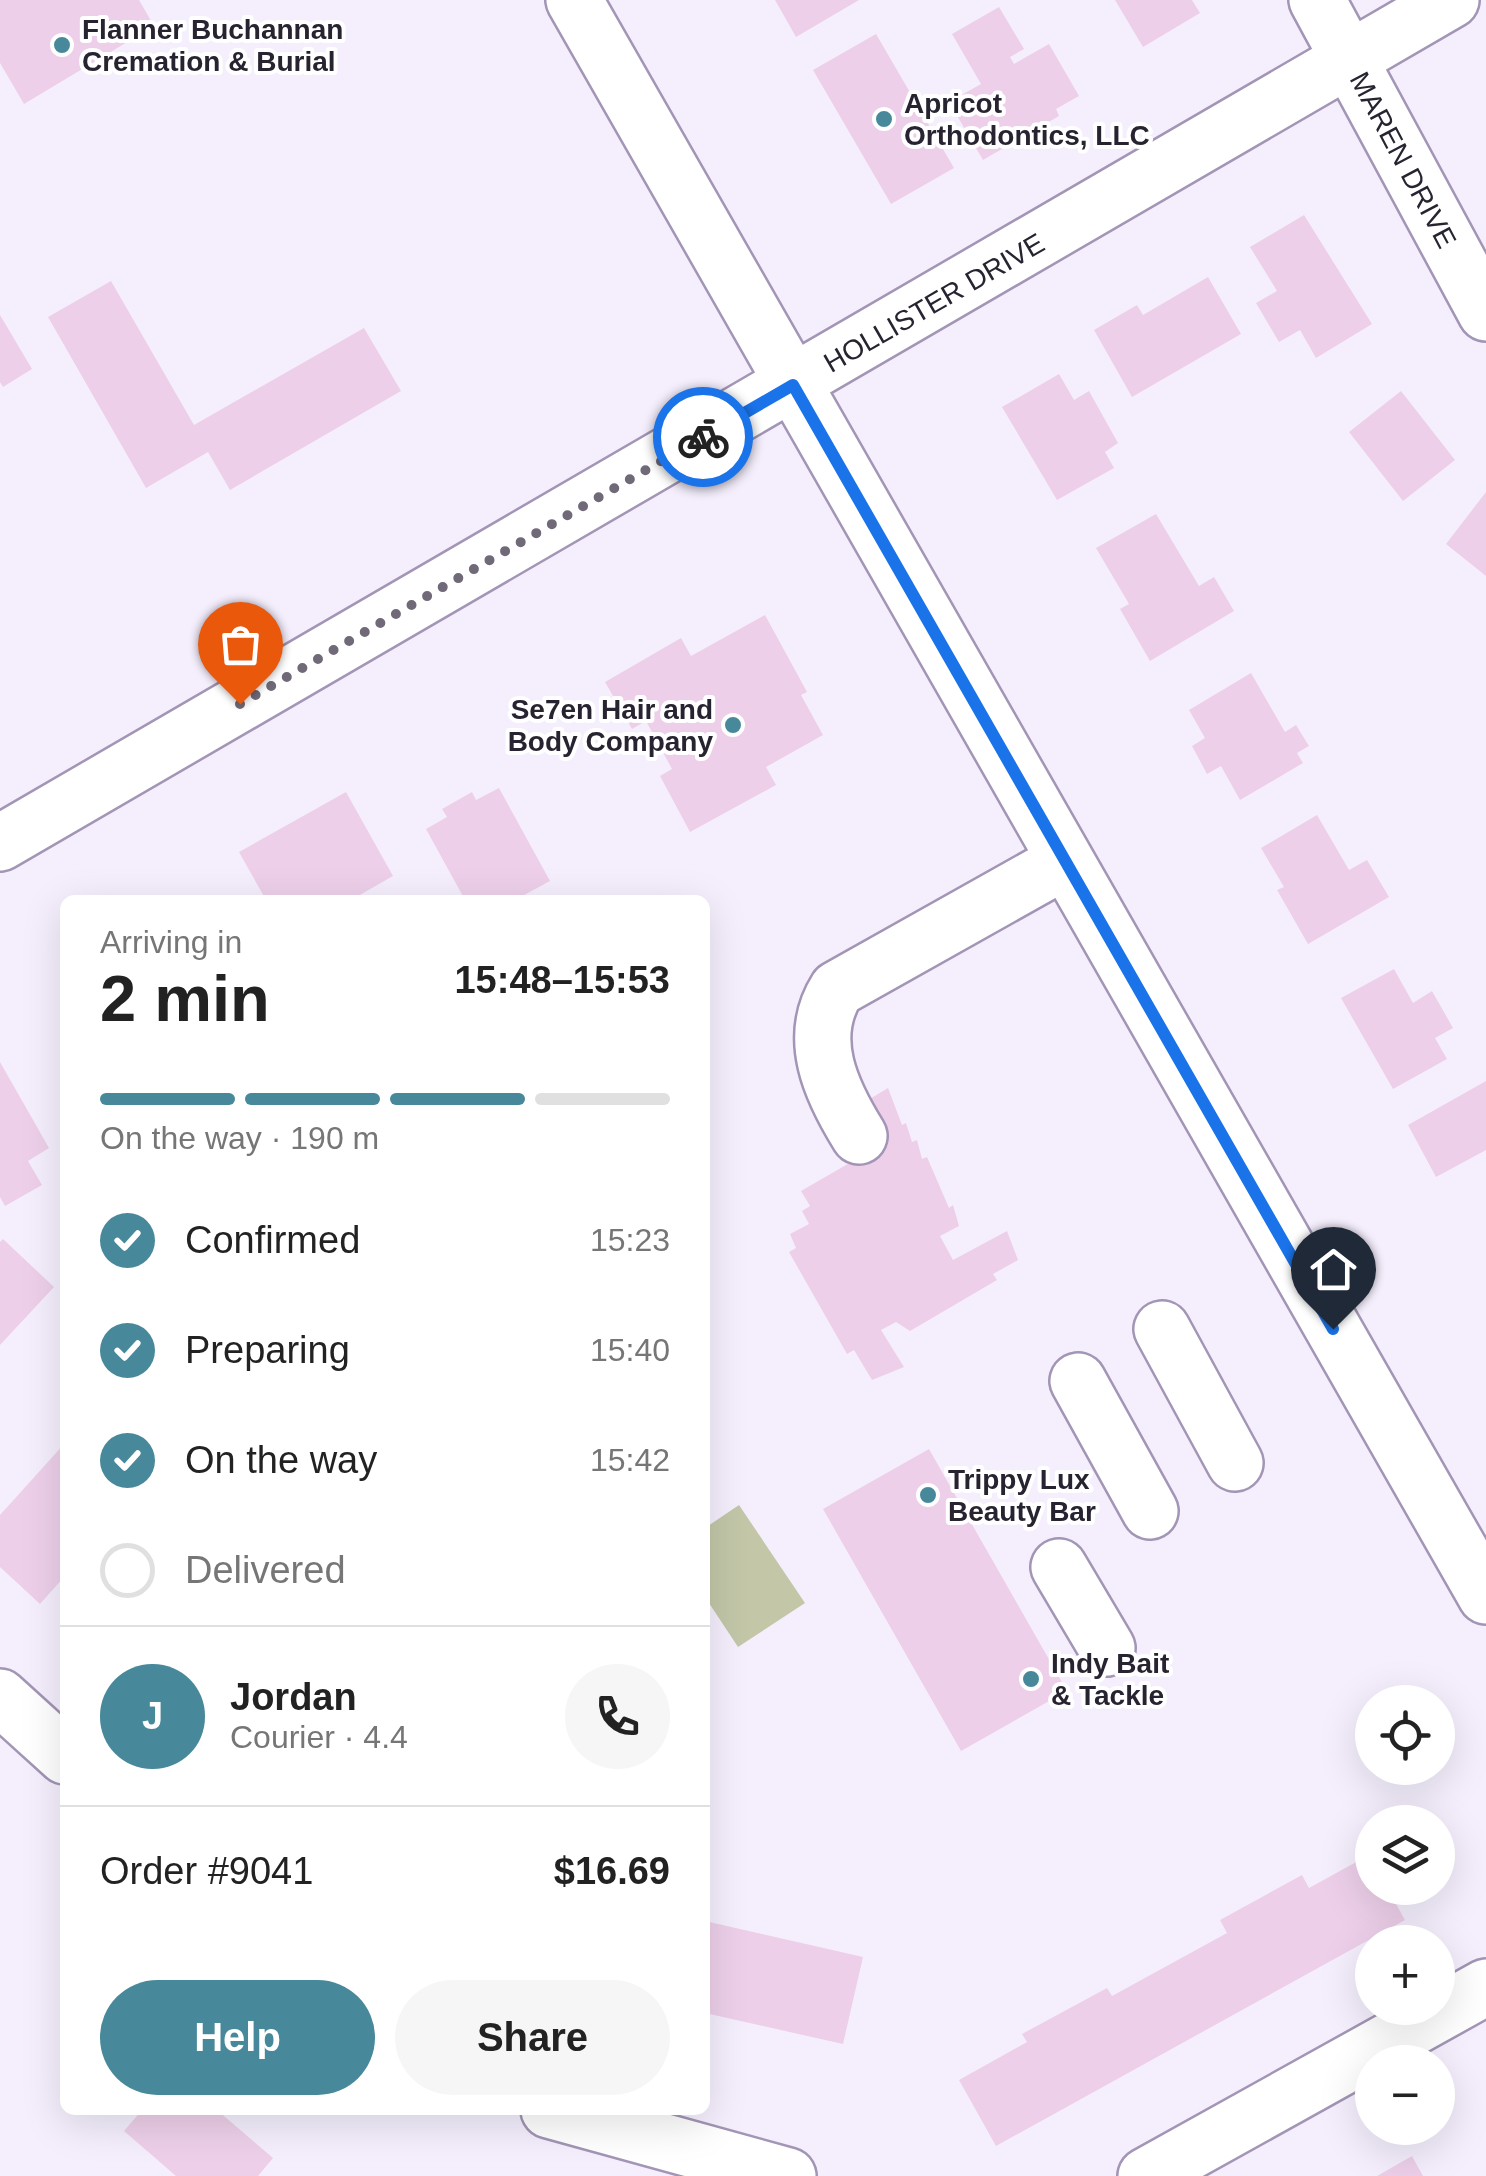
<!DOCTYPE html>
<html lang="en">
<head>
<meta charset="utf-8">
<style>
	:root { --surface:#fff; --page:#f6f6f6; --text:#222; --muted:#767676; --line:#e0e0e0; --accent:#47899a }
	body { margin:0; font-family:Arial,sans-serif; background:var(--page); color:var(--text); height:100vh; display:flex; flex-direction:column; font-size:38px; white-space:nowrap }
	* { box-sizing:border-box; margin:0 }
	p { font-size:32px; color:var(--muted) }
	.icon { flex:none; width:55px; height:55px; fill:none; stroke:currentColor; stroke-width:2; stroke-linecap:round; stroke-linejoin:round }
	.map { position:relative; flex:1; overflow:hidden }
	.panel { position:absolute; left:60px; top:895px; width:650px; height:1220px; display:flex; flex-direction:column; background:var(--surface); border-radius:15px; box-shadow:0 10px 40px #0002 }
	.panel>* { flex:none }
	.controls { position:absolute; left:1355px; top:1685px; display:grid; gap:20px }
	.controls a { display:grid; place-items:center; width:100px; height:100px; border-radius:50%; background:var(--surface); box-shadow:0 10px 40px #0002; font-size:50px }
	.pin { position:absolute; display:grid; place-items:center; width:85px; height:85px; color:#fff; margin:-102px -42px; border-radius:50% 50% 50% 0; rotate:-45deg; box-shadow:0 0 10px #0007 }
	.pin .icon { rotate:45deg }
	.courier { position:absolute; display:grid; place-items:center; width:100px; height:100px; margin:-50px; border:8px solid #1a73e8; border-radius:50%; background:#fff; color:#222; box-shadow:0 2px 12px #0007 }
	.headline em { font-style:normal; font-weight:600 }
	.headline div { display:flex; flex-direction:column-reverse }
	.headline { display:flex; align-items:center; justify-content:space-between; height:170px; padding:0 40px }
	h1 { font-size:65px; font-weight:600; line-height:75px }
	.bar { display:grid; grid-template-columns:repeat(4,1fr); gap:15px 10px; align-content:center; height:120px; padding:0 40px }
	.bar i { height:12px; border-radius:8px; background:var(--line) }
	.bar .on { background:var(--accent) }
	.bar p { grid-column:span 4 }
	.line { display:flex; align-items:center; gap:25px; padding:0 40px; border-top:2px solid var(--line) }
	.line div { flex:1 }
	.round { display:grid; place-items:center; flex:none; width:105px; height:105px; border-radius:52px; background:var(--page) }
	ol { padding:0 40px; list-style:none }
	li { display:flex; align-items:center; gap:30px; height:110px }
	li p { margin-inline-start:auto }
	li .icon { padding:10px; border-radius:50%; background:var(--accent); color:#fff; stroke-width:4 }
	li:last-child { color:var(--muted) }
	li i { width:55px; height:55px; border:5px solid var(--line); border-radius:50% }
	.primary-button { display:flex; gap:20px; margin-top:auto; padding:20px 40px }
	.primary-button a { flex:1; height:115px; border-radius:60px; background:var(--accent); color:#fff; font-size:40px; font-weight:600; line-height:115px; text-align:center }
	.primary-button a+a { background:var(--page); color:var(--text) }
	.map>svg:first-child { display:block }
	.green { fill:#c3c7a8 }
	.building { fill:#edcfe9 }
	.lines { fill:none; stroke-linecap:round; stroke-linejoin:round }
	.minor-casing { stroke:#a295b5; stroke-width:60 }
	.minor { stroke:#fff; stroke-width:55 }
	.done { stroke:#706a78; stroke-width:10; stroke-dasharray:0 18 }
	.route { stroke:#1a73e8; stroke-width:12 }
	.poi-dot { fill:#47899a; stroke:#fff; stroke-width:4 }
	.labels { text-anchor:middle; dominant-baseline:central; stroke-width:8; stroke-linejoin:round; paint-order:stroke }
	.poi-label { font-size:28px; font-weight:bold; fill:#282330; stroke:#fff; text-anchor:start }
	.street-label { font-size:28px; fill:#282330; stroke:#fff }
</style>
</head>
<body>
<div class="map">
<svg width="1486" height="2176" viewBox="0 0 1486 2176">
	<rect width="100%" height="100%" fill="#f5effd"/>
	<path class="green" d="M 739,1505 L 805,1603 L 738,1647 L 705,1597 L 705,1528 Z"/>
	<path class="building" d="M 0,0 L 139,0 L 154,26 L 24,104 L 0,63 Z
		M 775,0 L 859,0 L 796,37 Z
		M 1115,0 L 1192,0 L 1200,13 L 1143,47 Z
		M 999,7 L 1024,49 L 1010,57 L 1014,64 L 1049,44 L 1079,96 L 1056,109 L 1059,116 L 983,160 L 949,102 L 981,84 L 952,34 Z
		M 876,34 L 954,168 L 891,204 L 813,70 Z
		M 1304,215 L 1372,324 L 1316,358 L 1300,330 L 1279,342 L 1256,303 L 1277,291 L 1250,247 Z
		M 1208,277 L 1241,334 L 1132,397 L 1094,330 L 1137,305 L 1143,315 Z
		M 111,281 L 194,425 L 364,328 L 401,391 L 230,490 L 208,452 L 146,488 L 48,317 Z
		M 0,315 L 32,369 L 3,387 L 0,382 Z
		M 1059,374 L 1074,400 L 1089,391 L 1118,443 L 1105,452 L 1114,468 L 1057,500 L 1002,407 Z
		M 1401,391 L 1455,460 L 1403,501 L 1349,432 Z
		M 1486,492 L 1486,576 L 1446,544 Z
		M 1156,514 L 1199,586 L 1214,577 L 1234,611 L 1150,661 L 1120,609 L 1129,604 L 1096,548 Z
		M 765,615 L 807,692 L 801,695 L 823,735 L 766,767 L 776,785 L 690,832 L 660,776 L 672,769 L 646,721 L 632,729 L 605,682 L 681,638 L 691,656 Z
		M 1251,673 L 1285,732 L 1296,725 L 1309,746 L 1297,753 L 1303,763 L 1240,800 L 1221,766 L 1207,774 L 1192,746 L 1205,738 L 1189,710 Z
		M 499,788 L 550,881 L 515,900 L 465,900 L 426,829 L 447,817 L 442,809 L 472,792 L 476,800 Z
		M 346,792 L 393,876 L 351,900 L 266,900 L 239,852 Z
		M 1317,815 L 1349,870 L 1367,860 L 1389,897 L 1308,944 L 1277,890 L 1284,887 L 1261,848 Z
		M 1394,969 L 1413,1003 L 1432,991 L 1453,1028 L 1435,1038 L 1447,1059 L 1393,1089 L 1341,998 Z
		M 0,1062 L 49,1148 L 28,1161 L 42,1185 L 5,1206 L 0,1197 Z
		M 1486,1081 L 1486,1150 L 1436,1177 L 1408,1125 Z
		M 888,1088 L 902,1125 L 906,1123 L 912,1142 L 917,1140 L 922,1159 L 927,1157 L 949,1208 L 953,1205 L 959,1226 L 940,1236 L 953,1260 L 1007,1231 L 1018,1260 L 993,1274 L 997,1280 L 910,1331 L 896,1322 L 881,1330 L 904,1367 L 872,1380 L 854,1350 L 847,1354 L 789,1252 L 796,1248 L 790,1234 L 809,1224 L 802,1211 L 810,1206 L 801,1191 L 877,1147 L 863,1103 Z
		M 3,1239 L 54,1287 L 0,1345 L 0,1242 Z
		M 65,1443 L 65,1576 L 40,1604 L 0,1567 L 0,1515 Z
		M 929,1449 L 1067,1691 L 961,1751 L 823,1509 Z
		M 1369,1855 L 1372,1888 L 1387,1888 L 1405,1920 L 996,2146 L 959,2080 L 1027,2042 L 1022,2034 L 1107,1988 L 1112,1996 L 1227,1933 L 1220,1920 L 1302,1875 L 1309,1888 Z
		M 705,1921 L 863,1957 L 843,2044 L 705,2013 Z
		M 142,2110 L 217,2110 L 273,2158 L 258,2176 L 176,2176 L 124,2131 Z
		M 1412,2156 L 1423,2176 L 1377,2176 Z"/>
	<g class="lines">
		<defs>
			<path id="minor" d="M 574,0 L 1486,1596
				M 1317,0 L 1486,313
				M 0,843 L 1451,0
				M 859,1136 C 831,1091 806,1038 837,989 L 1065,861
				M 1162,1329 L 1235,1463
				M 1078,1381 L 1150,1511
				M 1059,1567 L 1107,1648
				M 0,1697 L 65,1756
				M 549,2110 L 788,2176
				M 1146,2176 L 1486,1987"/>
		</defs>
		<use href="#minor" class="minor-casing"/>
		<use href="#minor" class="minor"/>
	</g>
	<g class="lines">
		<path class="done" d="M 240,704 L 703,437"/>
		<path class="route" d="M 703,437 L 793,385 L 1333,1329"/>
	</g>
	<g class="poi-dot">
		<circle cx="62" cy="45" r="10"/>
		<circle cx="884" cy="119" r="10"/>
		<circle cx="733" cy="725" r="10"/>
		<circle cx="928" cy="1495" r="10"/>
		<circle cx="1031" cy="1679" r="10"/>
	</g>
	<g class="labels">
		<g class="poi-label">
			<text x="82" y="29">Flanner Buchannan<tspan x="82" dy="32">Cremation &amp; Burial</tspan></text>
			<text x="904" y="103">Apricot<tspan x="904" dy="32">Orthodontics, LLC</tspan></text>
			<text x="713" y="709" text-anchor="end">Se7en Hair and<tspan x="713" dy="32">Body Company</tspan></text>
			<text x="948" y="1479">Trippy Lux<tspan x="948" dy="32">Beauty Bar</tspan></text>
			<text x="1051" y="1663">Indy Bait<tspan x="1051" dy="32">&amp; Tackle</tspan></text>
		</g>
		<g class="street-label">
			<text transform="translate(1403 160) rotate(62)">MAREN DRIVE</text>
			<text transform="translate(934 303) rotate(-30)">HOLLISTER DRIVE</text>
		</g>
	</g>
</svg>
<div class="controls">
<a><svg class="icon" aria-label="locate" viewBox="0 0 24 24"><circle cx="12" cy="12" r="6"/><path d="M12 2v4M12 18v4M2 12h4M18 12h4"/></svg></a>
<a><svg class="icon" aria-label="layers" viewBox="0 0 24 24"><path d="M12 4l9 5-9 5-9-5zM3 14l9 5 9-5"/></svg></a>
<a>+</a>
<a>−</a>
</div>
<div class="pin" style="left:240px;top:704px;background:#ea580c"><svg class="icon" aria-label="bag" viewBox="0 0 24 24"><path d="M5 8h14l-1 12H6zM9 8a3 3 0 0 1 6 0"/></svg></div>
<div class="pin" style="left:1333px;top:1329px;background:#1f2937"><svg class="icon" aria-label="home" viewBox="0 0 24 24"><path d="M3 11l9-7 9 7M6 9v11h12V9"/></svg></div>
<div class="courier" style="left:703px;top:437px"><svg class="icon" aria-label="bike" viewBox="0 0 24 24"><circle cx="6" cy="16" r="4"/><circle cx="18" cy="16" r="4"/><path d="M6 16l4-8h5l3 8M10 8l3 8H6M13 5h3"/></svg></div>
<section class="panel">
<div class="headline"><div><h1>2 min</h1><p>Arriving in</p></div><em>15:48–15:53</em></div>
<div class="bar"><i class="on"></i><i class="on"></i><i class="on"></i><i></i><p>On the way · 190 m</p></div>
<ol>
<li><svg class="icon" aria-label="check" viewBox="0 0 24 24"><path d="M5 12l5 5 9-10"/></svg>Confirmed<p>15:23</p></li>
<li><svg class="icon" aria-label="check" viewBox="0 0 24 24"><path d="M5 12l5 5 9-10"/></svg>Preparing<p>15:40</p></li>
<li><svg class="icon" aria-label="check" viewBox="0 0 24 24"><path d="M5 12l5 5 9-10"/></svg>On the way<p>15:42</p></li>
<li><i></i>Delivered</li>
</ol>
<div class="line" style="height:180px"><b class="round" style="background:var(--accent);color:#fff">J</b><div><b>Jordan</b><p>Courier · 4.4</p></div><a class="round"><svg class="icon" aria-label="phone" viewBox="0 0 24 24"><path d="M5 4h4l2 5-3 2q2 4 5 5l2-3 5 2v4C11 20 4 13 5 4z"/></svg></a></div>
<div class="line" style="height:130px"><div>Order #9041</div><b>$16.69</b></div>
<div class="primary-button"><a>Help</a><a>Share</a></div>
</section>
</div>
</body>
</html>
